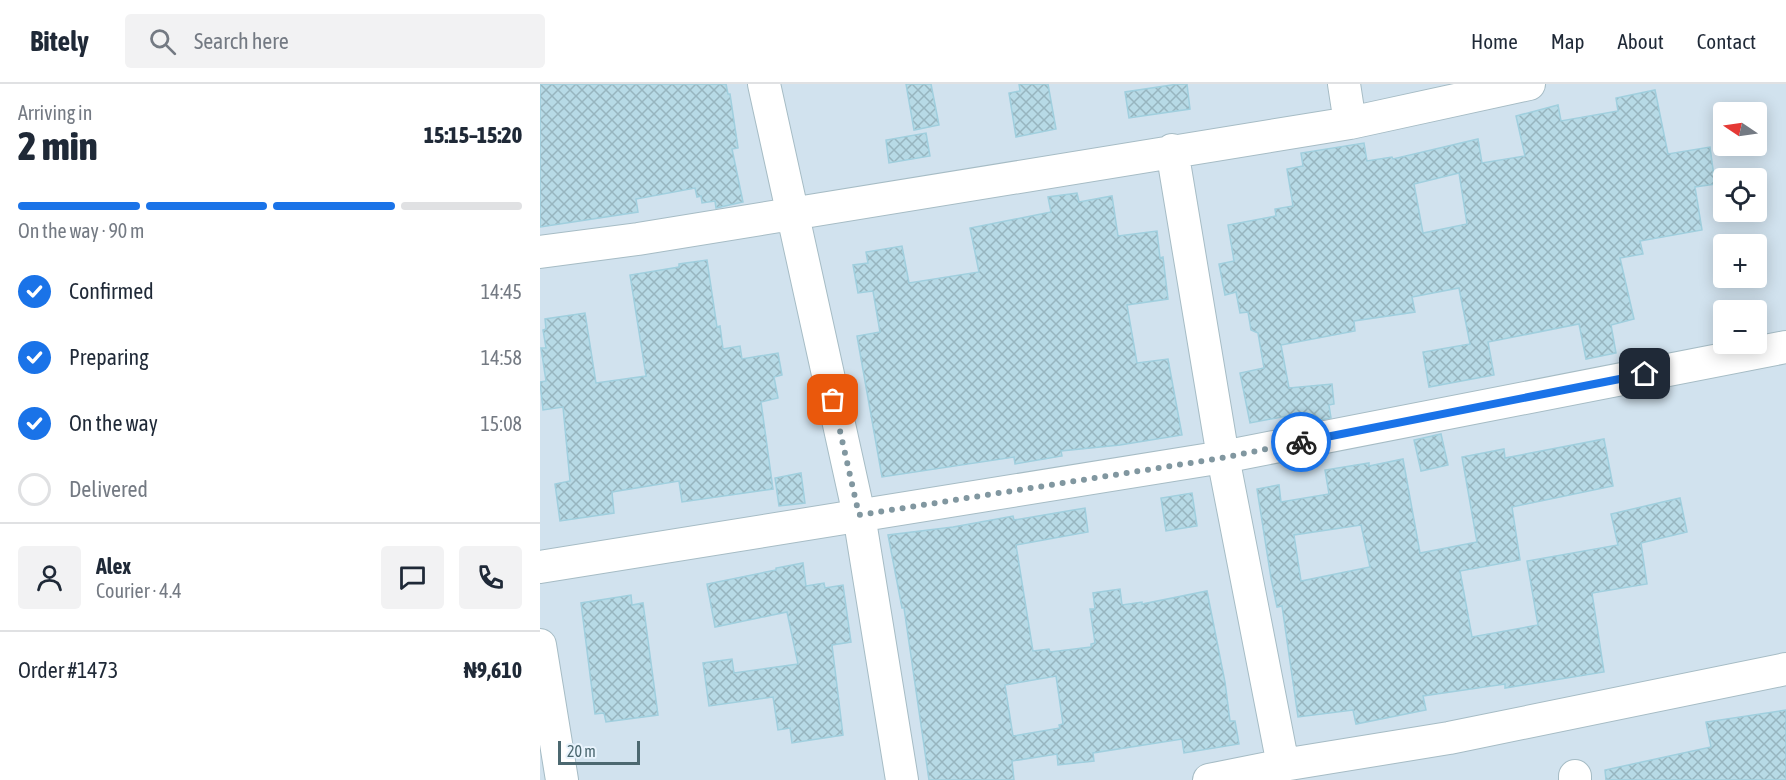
<!DOCTYPE html>
<html lang="en">
<head>
<meta charset="utf-8">
<style>
	:root { --surface:#fff; --page:#f2f2f3; --text:#1f2937; --muted:#747a83; --line:#e0e1e3; --accent:#1a73e8 }
	body { margin:0; font-family:"Asap Condensed",sans-serif; background:var(--page); color:var(--text); height:100vh; display:flex; flex-direction:column; font-size:22px; white-space:nowrap }
	* { box-sizing:border-box; margin:0 }
	p { font-size:20px; color:var(--muted) }
	.icon { flex:none; width:33px; height:33px; fill:none; stroke:currentColor; stroke-width:2; stroke-linecap:round; stroke-linejoin:round }
	.map { position:relative; flex:1; overflow:hidden }
	.details { display:flex; flex-direction:column; background:var(--surface); width:540px }
	.details>* { flex:none }
	.needle { width:39px; rotate:283deg }
	.controls { position:absolute; left:1173px; top:18px; display:grid; gap:12px }
	.controls a { display:grid; place-items:center; width:54px; height:54px; border-radius:6px; background:var(--surface); box-shadow:0 3px 15px #0003; font-size:30px }
	.scale { position:absolute; left:18px; bottom:15px; width:82px; box-sizing:border-box; padding-left:6px; border:3px solid #4c6870; border-top:0; font-size:16px; line-height:21px; white-space:nowrap; color:#4c6870; -webkit-text-stroke:4px #e9f4fd; paint-order:stroke }
	.pin { position:absolute; display:grid; place-items:center; width:51px; height:51px; color:#fff; margin:-26px; border-radius:12px; box-shadow:0 3px 9px #0006 }
	.courier { position:absolute; display:grid; place-items:center; width:60px; height:60px; margin:-30px; border:4px solid #1a73e8; border-radius:50%; background:#fff; color:#222; box-shadow:0 2px 8px #0007 }
	.head em { font-style:normal; font-weight:800 }
	.head div { display:flex; flex-direction:column-reverse }
	.head { display:flex; align-items:center; justify-content:space-between; height:102px; padding:0 18px }
	h1 { font-size:39px; font-weight:800; line-height:45px }
	.bar { display:grid; grid-template-columns:repeat(4,1fr); gap:9px 6px; align-content:center; height:72px; padding:0 18px }
	.bar i { height:8px; border-radius:4px; background:var(--line) }
	.bar .current { background:var(--accent) }
	.bar p { grid-column:span 4 }
	.line { display:flex; align-items:center; gap:15px; padding:0 18px; border-top:2px solid var(--line) }
	.line div { flex:1 }
	.round { display:grid; place-items:center; flex:none; width:63px; height:63px; border-radius:6px; background:var(--page) }
	ol { padding:0 18px; list-style:none }
	li { display:flex; align-items:center; gap:18px; height:66px }
	li p { margin-inline-start:auto }
	li .icon { padding:6px; border-radius:50%; background:var(--accent); color:#fff; stroke-width:4 }
	li:last-child { color:var(--muted) }
	li i { width:33px; height:33px; border:3px solid var(--line); border-radius:50% }
	header { display:flex; align-items:center; gap:36px; box-sizing:border-box; height:84px; padding:0 30px; background:var(--surface); border-bottom:2px solid var(--line) }
	header strong { font-size:28px }
	nav { display:flex; gap:33px; margin-inline-start:auto; font-size:21px }
	.search { width:420px; height:54px; background:var(--page); display:flex; align-items:center; gap:15px; box-sizing:border-box; padding:0 21px; border-radius:6px; color:var(--muted); font-size:22px }
	main { display:flex; flex:1; min-height:0 }
	.map>svg:first-child { display:block }
	.residential { fill:#d1e2ee; fill-rule:evenodd }
	.building { fill:url(#building-cross-hatch); stroke:#a0cfde; stroke-width:1.5; fill-rule:evenodd }
	.lines { fill:none; stroke-linecap:round; stroke-linejoin:round }
	.minor-casing { stroke:#a6bcc5; stroke-width:34 }
	.minor { stroke:#fff; stroke-width:32 }
	.done { stroke:#8197a0; stroke-width:6; stroke-dasharray:0 10.8 }
	.route { stroke:#1a73e8; stroke-width:8 }
</style>
</head>
<body>
<header>
<strong>Bitely</strong>
<div class="search"><svg class="icon" aria-label="search" viewBox="0 0 24 24"><circle cx="10" cy="10" r="6"/><path d="M15 15l6 6"/></svg>Search here</div>
<nav><a>Home</a><a>Map</a><a>About</a><a>Contact</a></nav>
</header>
<main>
<section class="details">
<div class="head"><div><h1>2 min</h1><p>Arriving in</p></div><em>15:15–15:20</em></div>
<div class="bar"><i class="current"></i><i class="current"></i><i class="current"></i><i></i><p>On the way · 90 m</p></div>
<ol>
<li><svg class="icon" aria-label="check" viewBox="0 0 24 24"><path d="M5 12l5 5 9-10"/></svg>Confirmed<p>14:45</p></li>
<li><svg class="icon" aria-label="check" viewBox="0 0 24 24"><path d="M5 12l5 5 9-10"/></svg>Preparing<p>14:58</p></li>
<li><svg class="icon" aria-label="check" viewBox="0 0 24 24"><path d="M5 12l5 5 9-10"/></svg>On the way<p>15:08</p></li>
<li><i></i>Delivered</li>
</ol>
<div class="line" style="height:108px"><a class="round"><svg class="icon" aria-label="person" viewBox="0 0 24 24"><circle cx="12" cy="8" r="4"/><path d="M4 21q1-7 8-7t8 7"/></svg></a><div><b>Alex</b><p>Courier · 4.4</p></div><a class="round"><svg class="icon" aria-label="chat" viewBox="0 0 24 24"><path d="M4 5h16v11H9l-5 4z"/></svg></a><a class="round"><svg class="icon" aria-label="phone" viewBox="0 0 24 24"><path d="M5 4h4l2 5-3 2q2 4 5 5l2-3 5 2v4C11 20 4 13 5 4z"/></svg></a></div>
<div class="line" style="height:78px"><div>Order #1473</div><b>₦9,610</b></div>
</section>
<div class="map">
<svg width="1246" height="696" viewBox="0 0 1246 696">
	<defs>
		<pattern id="building-cross-hatch" width="8" height="8" patternUnits="userSpaceOnUse" patternTransform="scale(1.5)"><rect width="8" height="8" fill="#b7dae6"/><path d="M0 0l8 8M0 8l8-8" fill="none" stroke="#97b5bf"/></pattern>
	</defs>
	<rect width="100%" height="100%" fill="#e4effa"/>
	<path class="residential" d="M 0,0 L 1246,0 L 1246,696 L 0,696 ZM 1184,28 L 1216,28 L 1216,62 L 1184,62 ZM 1184,94 L 1216,94 L 1216,128 L 1184,128 ZM 1184,160 L 1216,160 L 1216,194 L 1184,194 ZM 1184,226 L 1216,226 L 1216,260 L 1184,260 Z"/>
	<path class="building" d="M 0,0 L 186,0 L 188,10 L 190,10 L 198,64 L 192,65 L 203,118 L 176,124 L 175,117 L 162,119 L 161,112 L 157,113 L 155,104 L 96,115 L 98,128 L 0,143 Z
		M 366,0 L 391,0 L 399,41 L 374,46 Z
		M 479,0 L 508,0 L 516,45 L 476,53 L 469,9 L 480,7 Z
		M 638,0 L 647,0 L 650,25 L 589,34 L 585,8 Z
		M 1115,6 L 1128,70 L 1170,63 L 1175,100 L 1155,103 L 1162,146 L 1100,157 L 1103,170 L 1080,174 L 1094,235 L 1071,241 L 1076,269 L 1046,275 L 1039,240 L 948,258 L 954,291 L 889,303 L 883,268 L 930,260 L 919,204 L 872,213 L 875,228 L 814,237 L 815,247 L 741,261 L 749,304 L 792,300 L 794,320 L 789,321 L 791,334 L 749,342 L 747,332 L 710,339 L 700,289 L 724,284 L 718,249 L 711,246 L 708,228 L 700,229 L 696,208 L 685,211 L 679,180 L 694,177 L 688,141 L 736,132 L 735,125 L 753,122 L 747,85 L 763,82 L 761,69 L 824,59 L 827,77 L 852,73 L 853,75 L 938,55 L 942,79 L 985,72 L 976,32 L 1018,21 L 1021,37 L 1078,27 L 1076,14 ZM 919,89 L 927,140 L 883,149 L 874,100 Z
		M 386,49 L 390,72 L 349,79 L 346,56 Z
		M 537,109 L 539,118 L 572,112 L 578,152 L 617,147 L 620,174 L 623,173 L 628,215 L 587,221 L 597,279 L 628,275 L 642,351 L 580,361 L 521,367 L 522,372 L 475,380 L 474,373 L 342,393 L 317,252 L 340,248 L 333,207 L 318,209 L 313,181 L 328,179 L 326,168 L 362,162 L 369,199 L 439,188 L 430,144 L 511,128 L 508,113 Z
		M 167,176 L 177,243 L 180,242 L 183,265 L 200,262 L 202,275 L 238,269 L 242,291 L 234,293 L 238,314 L 221,318 L 233,405 L 142,418 L 139,397 L 72,408 L 74,429 L 20,437 L 15,400 L 30,397 L 23,323 L 3,326 L 0,298 L 6,297 L 1,264 L 6,264 L 3,246 L 6,245 L 5,235 L 45,229 L 56,299 L 106,292 L 90,191 L 139,183 L 139,180 Z
		M 901,350 L 908,381 L 881,387 L 874,356 Z
		M 1064,355 L 1073,402 L 972,423 L 980,476 L 920,487 L 932,553 L 998,541 L 987,477 L 1078,461 L 1071,430 L 1140,414 L 1147,448 L 1101,459 L 1107,500 L 1052,509 L 1064,588 L 965,604 L 965,600 L 883,612 L 886,626 L 816,640 L 813,626 L 758,633 L 742,522 L 737,523 L 731,494 L 717,405 L 739,401 L 741,418 L 789,410 L 785,386 L 829,379 L 829,382 L 863,375 L 880,469 L 937,458 L 922,373 L 964,365 L 965,374 ZM 821,441 L 830,483 L 761,497 L 754,451 Z
		M 261,389 L 265,419 L 239,422 L 235,394 Z
		M 652,409 L 657,442 L 626,447 L 621,414 Z
		M 545,424 L 548,448 L 476,461 L 493,567 L 509,565 L 510,568 L 551,563 L 551,560 L 555,559 L 550,525 L 555,525 L 553,509 L 580,505 L 582,521 L 602,518 L 602,520 L 667,507 L 685,598 L 690,637 L 695,637 L 699,660 L 644,669 L 642,655 L 553,669 L 554,677 L 518,681 L 517,670 L 472,677 L 474,696 L 389,696 L 364,524 L 362,524 L 348,451 L 413,443 L 473,432 L 474,436 ZM 516,592 L 523,640 L 519,641 L 520,644 L 473,652 L 465,601 Z
		M 263,479 L 266,502 L 284,499 L 285,504 L 303,501 L 311,558 L 292,561 L 303,651 L 252,659 L 250,644 L 238,646 L 233,613 L 169,622 L 163,579 L 192,575 L 194,589 L 258,580 L 247,528 L 175,543 L 167,500 L 236,486 L 236,484 Z
		M 91,511 L 92,521 L 103,519 L 118,631 L 66,638 L 64,629 L 55,630 L 41,519 Z
		M 1246,626 L 1246,696 L 1066,696 L 1065,686 L 1171,663 L 1166,638 Z"/>
	<g class="lines">
		<defs>
			<path id="minor" d="M 224,0 L 319,431 L 362,696
				M 804,0 L 810,39
				M 632,66 L 683,373 L 743,681
				M 0,168 L 98,155 L 810,39 L 989,0
				M 0,483 L 683,373 L 1246,263
				M 0,561 L 22,696
				M 1035,692 L 1035,696
				M 669,696 L 743,681 L 909,654 L 1246,585"/>
		</defs>
		<use href="#minor" class="minor-casing"/>
		<use href="#minor" class="minor"/>
	</g>
	<g class="lines">
		<path class="done" d="M 293,316 L 319,431 L 682,374 L 761,358"/>
		<path class="route" d="M 761,358 L 1105,290"/>
	</g>
</svg>
<div class="controls">
<a><svg class="needle" viewBox="-14 -14 28 28"><path d="M0-13l5 13h-10z" fill="#e53935"/><path d="M0 13l5-13h-10z" fill="#747a83"/></svg></a>
<a><svg class="icon" aria-label="locate" viewBox="0 0 24 24"><circle cx="12" cy="12" r="6"/><path d="M12 2v4M12 18v4M2 12h4M18 12h4"/></svg></a>
<a>+</a>
<a>−</a>
</div>
<div class="scale">20 m</div>
<div class="pin" style="left:293px;top:316px;background:#ea580c"><svg class="icon" aria-label="bag" viewBox="0 0 24 24"><path d="M5 8h14l-1 12H6zM9 8a3 3 0 0 1 6 0"/></svg></div>
<div class="pin" style="left:1105px;top:290px;background:#1f2937"><svg class="icon" aria-label="home" viewBox="0 0 24 24"><path d="M3 11l9-7 9 7M6 9v11h12V9"/></svg></div>
<div class="courier" style="left:761px;top:358px"><svg class="icon" aria-label="bike" viewBox="0 0 24 24"><circle cx="6" cy="16" r="4"/><circle cx="18" cy="16" r="4"/><path d="M6 16l4-8h5l3 8M10 8l3 8H6M13 5h3"/></svg></div>
</div>
</main>
</body>
</html>
